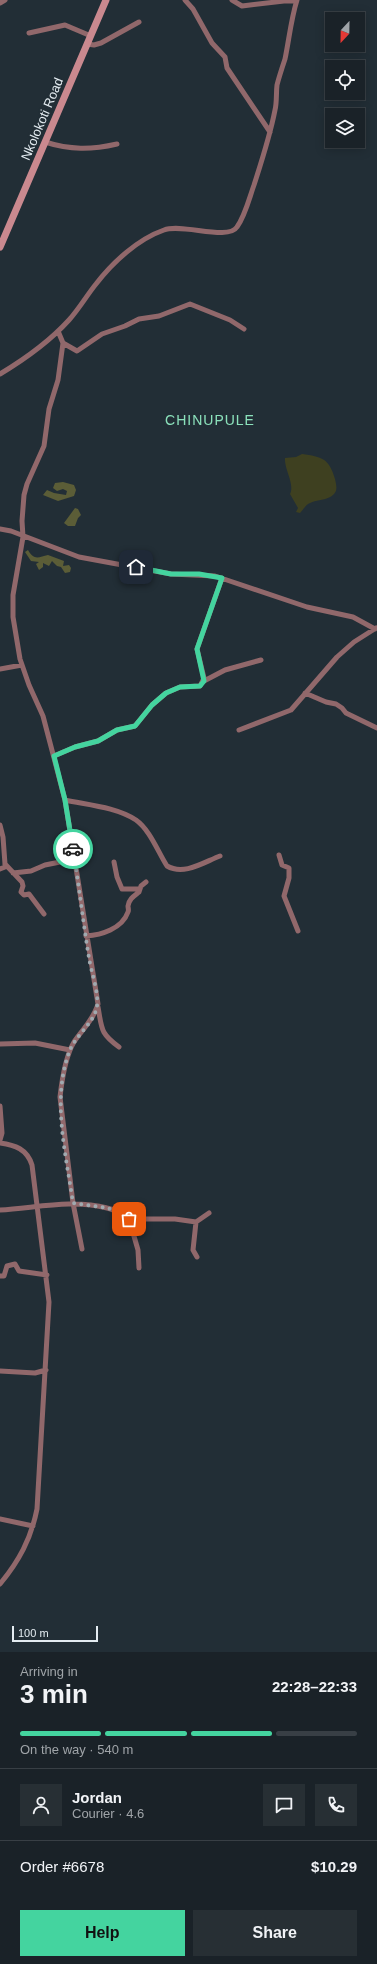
<!DOCTYPE html>
<html lang="en">
<head>
<meta charset="utf-8">
<style>
	:root { --surface:#1a2228; --page:#272f34; --text:#f1f3f6; --muted:#9fa4a8; --line:#383f45; --accent:#44d49f }
	body { margin:0; font-family:Arial,sans-serif; background:var(--page); color:var(--text); height:100vh; display:flex; flex-direction:column; font-size:15px; white-space:nowrap }
	* { box-sizing:border-box; margin:0 }
	p { font-size:13px; color:var(--muted) }
	.icon { flex:none; width:22px; height:22px; fill:none; stroke:currentColor; stroke-width:2; stroke-linecap:round; stroke-linejoin:round }
	.map { position:relative; height:1652px; overflow:hidden }
	.sheet { display:flex; flex-direction:column; background:var(--surface); flex:1 }
	.sheet>* { flex:none }
	.needle { width:26px; rotate:202deg }
	.controls { position:absolute; left:325px; top:12px; display:grid; gap:8px }
	.controls a { display:grid; place-items:center; width:40px; height:40px; border-radius:0px; background:var(--surface); box-shadow:0 2px 10px #0003,0 0 0 1px var(--line); font-size:20px }
	.scale { position:absolute; left:12px; bottom:10px; width:86px; box-sizing:border-box; padding-left:4px; border:2px solid #e4ecf1; border-top:0; font-size:11px; line-height:14px; white-space:nowrap; color:#e4ecf1; -webkit-text-stroke:3px #222e36; paint-order:stroke }
	.pin { position:absolute; display:grid; place-items:center; width:34px; height:34px; color:#fff; margin:-17px; border-radius:8px; box-shadow:0 2px 6px #0006 }
	.courier { position:absolute; display:grid; place-items:center; width:40px; height:40px; margin:-20px; border:3px solid #44d49f; border-radius:50%; background:#fff; color:#222; box-shadow:0 1px 5px #0007 }
	.summary em { font-style:normal; font-weight:700 }
	.summary div { display:flex; flex-direction:column-reverse }
	.summary { display:flex; align-items:center; justify-content:space-between; height:68px; padding:0 20px }
	h1 { font-size:26px; font-weight:700; line-height:30px }
	.bar { display:grid; grid-template-columns:repeat(4,1fr); gap:6px 4px; align-content:center; height:48px; padding:0 20px }
	.bar i { height:5px; border-radius:3px; background:var(--line) }
	.bar .active { background:var(--accent) }
	.bar p { grid-column:span 4 }
	.line { display:flex; align-items:center; gap:10px; padding:0 20px; border-top:1px solid var(--line) }
	.line div { flex:1 }
	.round { display:grid; place-items:center; flex:none; width:42px; height:42px; border-radius:0px; background:var(--page) }
	.primary-button { display:flex; gap:8px; margin-top:auto; padding:8px 20px }
	.primary-button a { flex:1; height:46px; border-radius:0px; background:var(--accent); color:#111; font-size:16px; font-weight:700; line-height:46px; text-align:center }
	.primary-button a+a { background:var(--page); color:var(--text) }
	.map>svg:first-child { display:block }
	.green { fill:#3e4020 }
	.forest { fill:#5b5d37 }
	.lines { fill:none; stroke-linecap:round; stroke-linejoin:round }
	.street { stroke:#91686b; stroke-width:5 }
	.secondary { stroke:#ca898f; stroke-width:7 }
	.done { stroke:#a0aab0; stroke-width:4; stroke-dasharray:0 7.2 }
	.route { stroke:#44d49f; stroke-width:5 }
	.labels { text-anchor:middle; dominant-baseline:central; stroke-width:4; stroke-linejoin:round; paint-order:stroke }
	.street-label { font-size:13px; fill:#e4ecf1; stroke:#222e36 }
	.neighbourhood-label { font-size:14px; letter-spacing:1px; fill:#8be1bb; stroke:#222e36 }
</style>
</head>
<body>
<div class="map">
<svg width="377" height="1652" viewBox="0 0 377 1652">
	<rect width="100%" height="100%" fill="#222e36"/>
	<path class="green" d="M 302,454 C 322,457 329,458 335,479 C 336,484 338,490 334,494 C 328,501 316,499 308,504 C 305,506 303,510 300,513 L 296,512 L 298,508 L 290,494 C 295,484 284,469 285,458 L 296,457 Z"/>
	<path class="forest" d="M 63,482 L 74,485 L 76,490 L 74,496 L 58,501 L 43,495 L 47,490 L 54,493 L 66,495 L 67,491 L 63,489 L 57,491 L 53,488 L 55,483 Z
		M 75,508 L 78,509 L 81,515 L 78,518 L 75,526 L 68,526 L 64,523 Z
		M 28,550 C 34,561 39,557 48,555 L 64,561 L 63,566 L 69,565 L 71,568 L 70,572 L 65,573 L 61,567 L 57,566 L 52,561 L 49,566 L 43,563 L 43,567 L 39,570 L 36,564 L 39,562 L 31,561 L 25,552 Z"/>
	<g class="lines">
		<path class="street" d="M 185,0 L 193,9 L 212,43 L 225,57 L 227,68 L 270,132
			M 232,0 L 242,6 L 284,1 L 296,1
			M 0,3 L 5,0
			M 29,33 L 65,25 L 91,36
			M 87,44 L 94,45 L 101,43 L 139,22
			M 45,142 C 70,150 91,150 117,144
			M 58,331 L 63,343 L 58,380 L 49,409 L 44,446 L 27,484 L 24,495 L 22,521 L 23,537 L 13,595 L 13,617 L 20,659 L 29,685 L 43,716 L 65,800 L 98,1004 C 94,1019 82,1030 74,1042 C 65,1057 62,1079 60,1097 L 73,1203 L 82,1249
			M 63,343 L 77,351 L 102,334 L 125,326 L 139,319 L 159,316 L 190,304 L 230,320 L 244,329
			M 0,374 C 25,359 49,342 69,320 C 79,309 87,295 96,284 C 113,262 138,239 164,230 C 182,223 228,241 237,227 C 245,216 249,199 254,185 C 262,160 270,136 275,110 C 277,102 276,93 277,85 C 279,77 282,68 285,59 C 289,40 291,19 297,0
			M 0,529 L 11,531 L 79,557 L 171,574 L 215,576 L 307,607 L 353,617 L 375,629
			M 0,669 L 22,665
			M 204,681 L 225,670 L 261,660
			M 305,693 L 326,702 L 336,704 L 342,708 L 346,713 L 377,728
			M 239,730 L 291,710 L 337,657 L 354,642 L 376,628
			M 54,756 L 75,747 L 98,741 L 117,730 L 135,726 L 152,705 L 166,693 L 180,687 L 200,686 L 204,678 L 197,649 L 222,578
			M 65,800 C 88,805 116,807 136,820 C 150,830 158,852 167,866 C 184,876 204,862 220,856
			M 0,825 L 3,837 L 5,864 L 5,867 L 0,869
			M 279,855 L 282,865 L 289,868 L 289,878 L 284,896 L 298,931
			M 114,862 L 117,877 L 122,889 L 140,889
			M 5,864 L 22,882 L 23,886 L 21,892 L 24,895 L 29,894 L 44,914
			M 13,873 L 31,871 L 45,865 L 75,859
			M 86,936 C 101,935 122,929 128,912 C 129,910 128,908 128,906 C 129,899 134,896 139,892 L 141,886 L 146,882
			M 98,1007 C 102,1029 100,1033 119,1047
			M 0,1044 L 35,1043 L 70,1050
			M 0,1106 L 2,1133 L 0,1140
			M 0,1143 C 15,1145 27,1149 32,1165 L 49,1302 L 37,1509 C 31,1539 19,1561 0,1584
			M 0,1210 C 36,1208 72,1199 107,1208 C 116,1210 122,1215 129,1219 L 138,1250 L 139,1268
			M 129,1219 L 175,1219 L 196,1222
			M 197,1257 L 193,1250 L 196,1222 L 209,1213
			M 0,1276 L 4,1276 L 7,1266 L 15,1264 L 19,1271 L 47,1275
			M 0,1371 L 35,1373 L 46,1370
			M 0,1519 L 33,1526"/>
		<path class="secondary" d="M 0,247 L 106,0"/>
	</g>
	<g class="lines">
		<path class="done" d="M 73,849 C 79,885 83,922 89,958 C 91,971 99,993 97,1006 C 95,1022 76,1035 70,1050 C 51,1098 66,1154 73,1203 L 108,1208 L 129,1219"/>
		<path class="route" d="M 73,849 L 65,800 L 54,756 L 75,747 L 98,741 L 117,730 L 135,726 L 152,705 L 166,693 L 180,687 L 200,686 L 204,681 L 197,649 L 222,578 L 199,574 L 171,574 L 136,567"/>
	</g>
	<g class="labels">
		<g class="street-label">
			<text transform="translate(42 119) rotate(-67)">Nkolokoti Road</text>
		</g>
		<g class="neighbourhood-label">
			<text x="210" y="420">CHINUPULE</text>
		</g>
	</g>
</svg>
<div class="controls">
<a><svg class="needle" viewBox="-14 -14 28 28"><path d="M0-13l5 13h-10z" fill="#e53935"/><path d="M0 13l5-13h-10z" fill="#9fa4a8"/></svg></a>
<a><svg class="icon" aria-label="locate" viewBox="0 0 24 24"><circle cx="12" cy="12" r="6"/><path d="M12 2v4M12 18v4M2 12h4M18 12h4"/></svg></a>
<a><svg class="icon" aria-label="layers" viewBox="0 0 24 24"><path d="M12 4l9 5-9 5-9-5zM3 14l9 5 9-5"/></svg></a>
</div>
<div class="scale">100 m</div>
<div class="pin" style="left:129px;top:1219px;background:#ea580c"><svg class="icon" aria-label="bag" viewBox="0 0 24 24"><path d="M5 8h14l-1 12H6zM9 8a3 3 0 0 1 6 0"/></svg></div>
<div class="pin" style="left:136px;top:567px;background:#1f2937"><svg class="icon" aria-label="home" viewBox="0 0 24 24"><path d="M3 11l9-7 9 7M6 9v11h12V9"/></svg></div>
<div class="courier" style="left:73px;top:849px"><svg class="icon" aria-label="car" viewBox="0 0 24 24"><path d="M5 17H2v-5l4-1 3-4h7l3 4 3 1v5h-3M9 17h6M6 11h13"/><circle cx="7" cy="17" r="2"/><circle cx="17" cy="17" r="2"/></svg></div>
</div>
<section class="sheet">
<div class="summary"><div><h1>3 min</h1><p>Arriving in</p></div><em>22:28–22:33</em></div>
<div class="bar"><i class="active"></i><i class="active"></i><i class="active"></i><i></i><p>On the way · 540 m</p></div>
<div class="line" style="height:72px"><a class="round"><svg class="icon" aria-label="person" viewBox="0 0 24 24"><circle cx="12" cy="8" r="4"/><path d="M4 21q1-7 8-7t8 7"/></svg></a><div><b>Jordan</b><p>Courier · 4.6</p></div><a class="round"><svg class="icon" aria-label="chat" viewBox="0 0 24 24"><path d="M4 5h16v11H9l-5 4z"/></svg></a><a class="round"><svg class="icon" aria-label="phone" viewBox="0 0 24 24"><path d="M5 4h4l2 5-3 2q2 4 5 5l2-3 5 2v4C11 20 4 13 5 4z"/></svg></a></div>
<div class="line" style="height:52px"><div>Order #6678</div><b>$10.29</b></div>
<div class="primary-button"><a>Help</a><a>Share</a></div>
</section>
</body>
</html>
